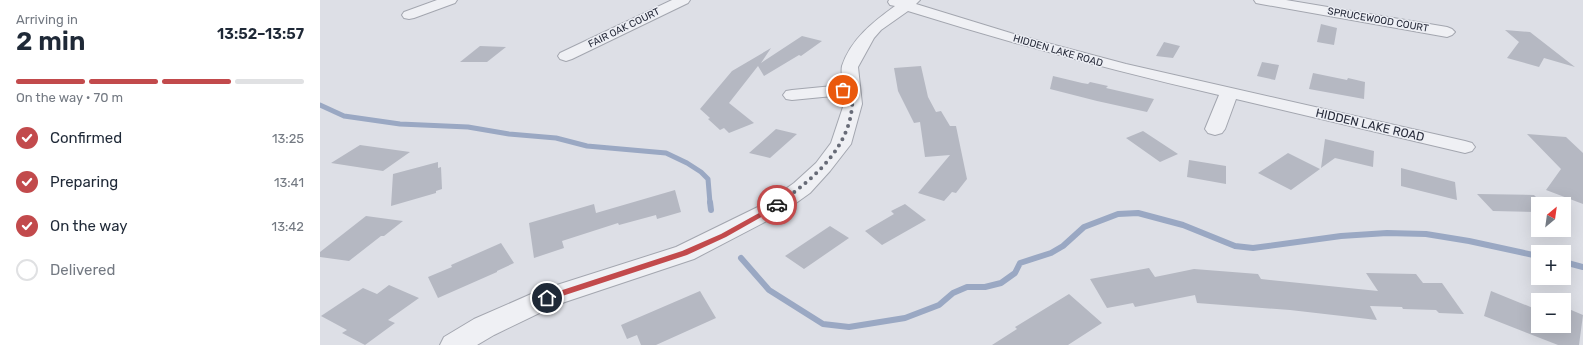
<!DOCTYPE html>
<html lang="en">
<head>
<meta charset="utf-8">
<style>
	:root { --surface:#fff; --page:#f6f6f7; --text:#1f2937; --muted:#747a83; --line:#e0e1e3; --accent:#c24a4c }
	body { margin:0; font-family:Rubik,sans-serif; background:var(--page); color:var(--text); height:100vh; display:flex; flex-direction:column; font-size:15px; white-space:nowrap }
	* { box-sizing:border-box; margin:0 }
	p { font-size:13px; color:var(--muted) }
	.icon { flex:none; width:22px; height:22px; fill:none; stroke:currentColor; stroke-width:2; stroke-linecap:round; stroke-linejoin:round }
	.map { position:relative; flex:1; overflow:hidden }
	.sheet { display:flex; flex-direction:column; background:var(--surface); width:320px }
	.sheet>* { flex:none }
	.needle { width:26px; rotate:29deg }
	.fabs { position:absolute; left:1211px; top:197px; display:grid; gap:8px }
	.fabs a { display:grid; place-items:center; width:40px; height:40px; border-radius:0px; background:var(--surface); box-shadow:0 4px 16px #0002; font-size:20px }
	.pin { position:absolute; display:grid; place-items:center; width:34px; height:34px; color:#fff; margin:-17px; border:2px solid #fff; border-radius:50%; box-shadow:0 1px 4px #0007 }
	.courier { position:absolute; display:grid; place-items:center; width:40px; height:40px; margin:-20px; border:3px solid #c24a4c; border-radius:50%; background:#fff; color:#222; box-shadow:0 1px 5px #0007 }
	.summary em { font-style:normal; font-weight:600 }
	.summary div { display:flex; flex-direction:column-reverse }
	.summary { display:flex; align-items:center; justify-content:space-between; height:68px; padding:0 16px }
	h1 { font-size:26px; font-weight:600; line-height:30px }
	.bar { display:grid; grid-template-columns:repeat(4,1fr); gap:6px 4px; align-content:center; height:48px; padding:0 16px }
	.bar i { height:5px; border-radius:3px; background:var(--line) }
	.bar .selected { background:var(--accent) }
	.bar p { grid-column:span 4 }
	ol { padding:0 16px; list-style:none }
	li { display:flex; align-items:center; gap:12px; height:44px }
	li p { margin-inline-start:auto }
	li .icon { padding:4px; border-radius:50%; background:var(--accent); color:#fff; stroke-width:4 }
	li:last-child { color:var(--muted) }
	li i { width:22px; height:22px; border:2px solid var(--line); border-radius:50% }
	main { display:flex; flex:1; min-height:0 }
	.map>svg:first-child { display:block }
	.lines { fill:none; stroke-linecap:round; stroke-linejoin:round }
	.stream-far1 { stroke:#9aa8c3; stroke-width:5 }
	.stream { stroke:#9aa8c3; stroke-width:6 }
	.building { fill:#b5b8c2 }
	.minor-casing { stroke:#a3a6af; stroke-width:2 }
	.minor { fill:#eff0f4; fill-rule:evenodd }
	.route { fill:#c24a4c }
	.done { stroke:#676b77; stroke-width:4; stroke-dasharray:0 7.2 }
	.labels { text-anchor:middle; dominant-baseline:central; stroke-width:3; stroke-linejoin:round; paint-order:stroke }
	.far-street-label { font-size:10px; fill:#282c3b; stroke:#eceef4 }
	.street-label { font-size:12px; fill:#282c3b; stroke:#eceef4 }
</style>
</head>
<body>
<main>
<section class="sheet">
<div class="summary"><div><h1>2 min</h1><p>Arriving in</p></div><em>13:52–13:57</em></div>
<div class="bar"><i class="selected"></i><i class="selected"></i><i class="selected"></i><i></i><p>On the way · 70 m</p></div>
<ol>
<li><svg class="icon" aria-label="check" viewBox="0 0 24 24"><path d="M5 12l5 5 9-10"/></svg>Confirmed<p>13:25</p></li>
<li><svg class="icon" aria-label="check" viewBox="0 0 24 24"><path d="M5 12l5 5 9-10"/></svg>Preparing<p>13:41</p></li>
<li><svg class="icon" aria-label="check" viewBox="0 0 24 24"><path d="M5 12l5 5 9-10"/></svg>On the way<p>13:42</p></li>
<li><i></i>Delivered</li>
</ol>
</section>
<div class="map">
<svg width="1263" height="345" viewBox="0 0 1263 345">
	<rect width="100%" height="100%" fill="#dddfe6"/>
	<g class="lines">
		<path class="stream-far1" d="M 0,105 L 24,116 L 80,124 L 148,127 L 189,134 L 236,138 L 267,146 L 346,153 L 367,163 L 381,172 L 388,179 L 390,203"/>
		<path class="stream" d="M 390,202 L 391,210
			M 421,258 L 449,290 L 503,324 L 529,327 L 585,318 L 619,305 L 633,293 L 647,287 L 665,287 L 681,283 L 695,273 L 700,263 L 731,253 L 743,246 L 764,227 L 798,214 L 818,213 L 863,225 L 915,246 L 933,248 L 1021,236 L 1067,233 L 1106,234 L 1149,241 L 1218,256
			M 1244,262 L 1263,267"/>
	</g>
	<path class="building" d="M 1001,24 L 1017,28 L 1014,45 L 997,42 Z
		M 1185,30 L 1210,32 L 1255,67 L 1224,58 L 1219,67 L 1187,58 L 1199,42 Z
		M 482,36 L 502,41 L 481,56 L 479,55 L 444,76 L 438,66 L 409,103 L 434,123 L 409,133 L 404,128 L 400,130 L 388,119 L 390,118 L 380,109 L 412,71 L 451,48 L 441,63 Z
		M 844,42 L 860,46 L 853,58 L 836,56 Z
		M 160,46 L 186,47 L 167,62 L 140,62 Z
		M 942,62 L 959,65 L 955,80 L 937,76 Z
		M 601,66 L 608,97 L 616,112 L 621,111 L 630,126 L 636,126 L 647,179 L 636,193 L 632,192 L 624,201 L 598,193 L 630,155 L 605,157 L 600,122 L 594,123 L 578,91 L 574,68 Z
		M 993,73 L 1027,80 L 1028,78 L 1045,82 L 1044,99 L 989,89 Z
		M 733,76 L 762,83 L 768,84 L 770,82 L 788,86 L 786,88 L 834,99 L 827,112 L 777,101 L 730,89 Z
		M 456,129 L 477,134 L 450,158 L 429,153 Z
		M 823,131 L 858,154 L 840,162 L 806,138 Z
		M 1207,134 L 1246,137 L 1263,153 L 1263,204 L 1226,190 L 1241,169 Z
		M 1005,139 L 1054,151 L 1053,167 L 1015,158 L 1001,168 Z
		M 40,145 L 90,152 L 63,171 L 11,163 Z
		M 968,153 L 1000,169 L 971,190 L 938,173 Z
		M 869,160 L 906,166 L 906,184 L 867,177 Z
		M 118,162 L 118,168 L 121,167 L 122,189 L 116,191 L 116,193 L 71,206 L 73,174 Z
		M 1081,168 L 1135,182 L 1137,200 L 1081,186 Z
		M 355,190 L 361,212 L 337,219 L 336,215 L 299,225 L 298,223 L 242,241 L 244,248 L 214,258 L 209,223 L 274,204 L 276,213 Z
		M 1157,194 L 1214,195 L 1218,199 L 1218,212 L 1173,211 Z
		M 585,204 L 606,220 L 562,245 L 545,231 L 574,214 L 571,211 Z
		M 46,216 L 83,221 L 64,236 L 61,236 L 29,261 L 0,257 L 0,252 Z
		M 510,226 L 529,238 L 484,269 L 465,256 Z
		M 181,243 L 194,263 L 177,271 L 177,272 L 118,298 L 108,277 L 132,267 L 131,265 Z
		M 829,268 L 835,277 L 874,269 L 938,274 L 941,279 L 1058,291 L 1046,273 L 1096,274 L 1103,283 L 1122,283 L 1144,314 L 1119,313 L 1116,310 L 1083,309 L 1082,307 L 1050,306 L 1057,320 L 970,310 L 877,303 L 875,295 L 815,307 L 813,303 L 787,308 L 770,279 Z
		M 69,285 L 99,298 L 68,320 L 75,323 L 45,345 L 22,333 L 27,330 L 1,316 L 43,288 L 57,294 Z
		M 380,291 L 396,318 L 336,345 L 321,345 L 317,335 L 307,339 L 301,325 Z
		M 1171,291 L 1218,310 L 1218,326 L 1244,326 L 1244,307 L 1263,315 L 1259,345 L 1238,345 L 1164,316 Z
		M 749,294 L 782,323 L 748,345 L 672,345 L 697,329 L 695,327 Z"/>
	<g class="lines">
		<defs>
			<path id="minor" d="M 117,0 L 137,0 L 135,3 L 94,18 L 89,19 L 84,18 L 82,15 L 84,12 Z
				M 352,0 L 370,0 L 368,3 L 252,59 L 246,61 L 240,59 L 238,56 L 240,53 Z
				M 569,0 L 600,0 L 596,4 L 697,35 L 806,64 L 1145,141 L 1152,143 L 1155,147 L 1152,151 L 1145,153 L 916,99 L 905,129 L 902,133 L 895,135 L 888,133 L 885,129 L 899,95 C 794,71 691,43 588,11 L 561,30 L 554,38 L 538,67 L 542,104 L 531,144 L 510,171 L 490,193 L 462,213 L 374,259 L 236,305 L 174,335 L 157,345 L 120,345 L 124,337 L 154,319 L 218,291 L 356,247 L 446,203 L 474,183 L 496,163 L 511,143 L 524,104 L 523,95 L 472,100 L 466,99 L 463,95 L 466,91 L 472,90 L 523,85 C 522,79 521,71 522,66 C 531,39 553,22 575,6 L 570,5 L 568,2 Z
				M 934,0 L 966,0 L 1127,27 L 1132,29 L 1135,32 L 1132,35 L 1127,37 L 941,4 L 936,3 Z"/>
		</defs>
		<use href="#minor" class="minor-casing"/>
		<use href="#minor" class="minor"/>
	</g>
	<path class="route" d="M 457,203 L 459,204 L 459,207 L 406,237 L 367,255 L 227,301 L 223,298 L 224,296 L 362,251 L 401,234 Z"/>
	<g class="lines">
		<path class="done" d="M 457,205 C 496,177 537,143 532,90 L 523,90"/>
	</g>
	<g class="labels">
		<g class="far-street-label">
			<text transform="translate(1058 20) rotate(10)">SPRUCEWOOD COURT</text>
			<text transform="translate(304 28) rotate(-26)">FAIR OAK COURT</text>
			<text transform="translate(738 51) rotate(16)">HIDDEN LAKE ROAD</text>
		</g>
		<g class="street-label">
			<text transform="translate(1050 125) rotate(13)">HIDDEN LAKE ROAD</text>
		</g>
	</g>
</svg>
<div class="fabs">
<a><svg class="needle" viewBox="-14 -14 28 28"><path d="M0-13l5 13h-10z" fill="#e53935"/><path d="M0 13l5-13h-10z" fill="#747a83"/></svg></a>
<a>+</a>
<a>−</a>
</div>
<div class="pin" style="left:523px;top:90px;background:#ea580c"><svg class="icon" aria-label="bag" viewBox="0 0 24 24"><path d="M5 8h14l-1 12H6zM9 8a3 3 0 0 1 6 0"/></svg></div>
<div class="pin" style="left:227px;top:298px;background:#1f2937"><svg class="icon" aria-label="home" viewBox="0 0 24 24"><path d="M3 11l9-7 9 7M6 9v11h12V9"/></svg></div>
<div class="courier" style="left:457px;top:205px"><svg class="icon" aria-label="car" viewBox="0 0 24 24"><path d="M5 17H2v-5l4-1 3-4h7l3 4 3 1v5h-3M9 17h6M6 11h13"/><circle cx="7" cy="17" r="2"/><circle cx="17" cy="17" r="2"/></svg></div>
</div>
</main>
</body>
</html>
